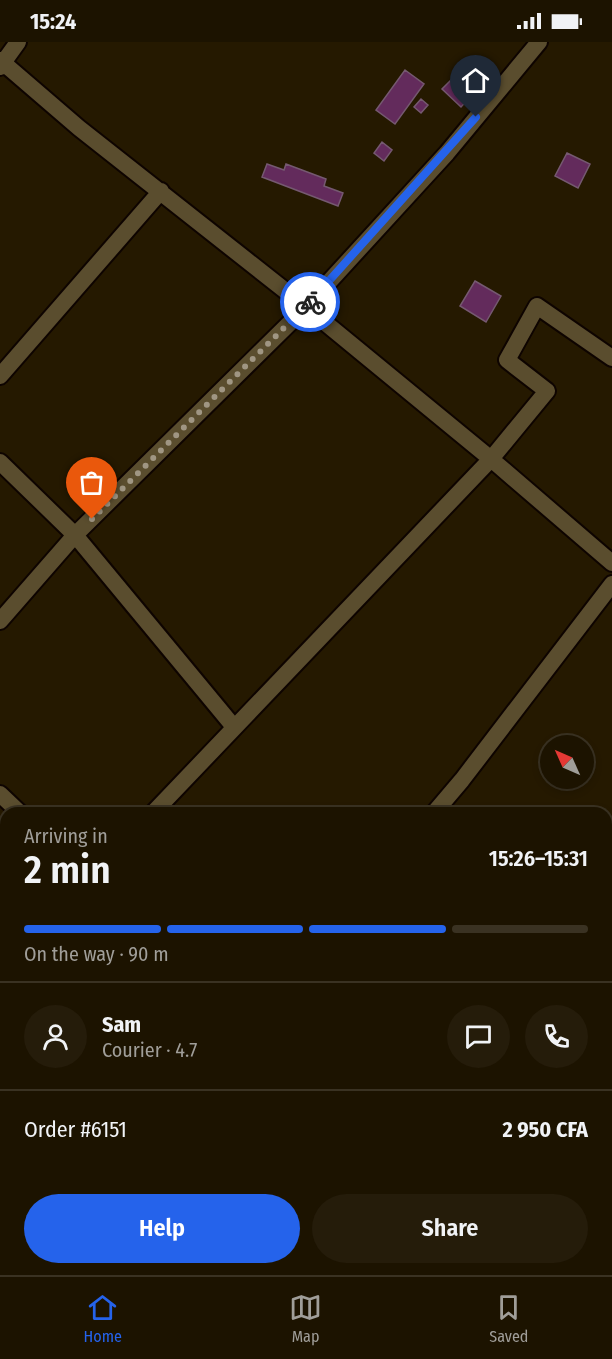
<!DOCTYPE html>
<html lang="en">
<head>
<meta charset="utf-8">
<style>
	:root { --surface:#1c1300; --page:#251c0a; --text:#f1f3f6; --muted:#a09e99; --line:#3a3222; --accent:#2563eb }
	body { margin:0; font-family:"Fira Sans Condensed",sans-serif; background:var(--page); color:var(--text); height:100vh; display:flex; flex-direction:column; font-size:22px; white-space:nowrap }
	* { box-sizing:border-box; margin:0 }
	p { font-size:20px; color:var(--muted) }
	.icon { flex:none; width:33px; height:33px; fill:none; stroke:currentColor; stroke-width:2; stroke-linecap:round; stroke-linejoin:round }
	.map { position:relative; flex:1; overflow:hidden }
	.sheet { position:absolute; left:0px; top:765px; width:612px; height:468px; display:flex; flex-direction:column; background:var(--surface); border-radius:18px 18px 0 0; box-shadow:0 3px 9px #0003,0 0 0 2px var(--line) }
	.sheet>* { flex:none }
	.needle { width:39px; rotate:315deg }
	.tools { position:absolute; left:540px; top:693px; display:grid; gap:12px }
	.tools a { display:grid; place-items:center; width:54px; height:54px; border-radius:50%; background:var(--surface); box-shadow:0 3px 9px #0003,0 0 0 2px var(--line); font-size:30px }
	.pin { position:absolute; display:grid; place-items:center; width:51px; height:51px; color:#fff; margin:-62px -26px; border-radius:50% 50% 50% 0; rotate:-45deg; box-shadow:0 0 6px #0007 }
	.pin .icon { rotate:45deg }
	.courier { position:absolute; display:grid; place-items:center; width:60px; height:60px; margin:-30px; border:4px solid #2563eb; border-radius:50%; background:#fff; color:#222; box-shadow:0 2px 8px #0007 }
	.summary em { font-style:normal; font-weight:600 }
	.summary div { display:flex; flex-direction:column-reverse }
	.summary { display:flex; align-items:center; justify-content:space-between; height:102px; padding:0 24px }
	h1 { font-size:39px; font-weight:600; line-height:45px }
	.bar { display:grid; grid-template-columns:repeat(4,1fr); gap:9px 6px; align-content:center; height:72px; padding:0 24px }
	.bar i { height:8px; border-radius:4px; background:var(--line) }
	.bar .current { background:var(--accent) }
	.bar p { grid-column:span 4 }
	.line { display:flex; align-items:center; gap:15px; padding:0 24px; border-top:2px solid var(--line) }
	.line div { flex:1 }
	.round { display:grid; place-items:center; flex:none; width:63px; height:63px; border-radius:32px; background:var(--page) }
	.action { display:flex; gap:12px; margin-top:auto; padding:12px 24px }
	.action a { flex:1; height:69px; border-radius:36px; background:var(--accent); color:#fff; font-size:24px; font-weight:600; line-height:69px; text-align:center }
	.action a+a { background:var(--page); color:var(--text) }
	.status { display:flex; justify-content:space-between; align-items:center; height:42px; padding:0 30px; background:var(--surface); direction:ltr }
	.status svg { height:16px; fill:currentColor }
	.tab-bar { display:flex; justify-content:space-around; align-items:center; height:84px; border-top:2px solid var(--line); background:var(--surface); font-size:16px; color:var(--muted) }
	.tab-bar a { display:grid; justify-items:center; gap:3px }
	.tab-bar .current { color:var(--accent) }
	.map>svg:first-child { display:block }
	.building { fill:#632b5c; stroke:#755970; stroke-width:1.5 }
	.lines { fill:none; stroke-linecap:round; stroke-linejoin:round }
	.minor-casing { stroke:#0e0400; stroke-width:20 }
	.minor { stroke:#5a4d2e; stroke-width:16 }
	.done { stroke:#a09683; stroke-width:6; stroke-dasharray:0 10.8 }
	.route { stroke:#2563eb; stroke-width:8 }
</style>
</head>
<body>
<div class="status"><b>15:24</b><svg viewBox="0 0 49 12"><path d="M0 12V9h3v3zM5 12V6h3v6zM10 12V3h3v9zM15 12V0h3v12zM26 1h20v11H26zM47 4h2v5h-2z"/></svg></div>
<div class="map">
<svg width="612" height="1233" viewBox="0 0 612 1233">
	<rect width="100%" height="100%" fill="#251900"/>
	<path class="building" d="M 405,28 L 424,42 L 395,82 L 376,68 Z
		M 452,37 L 471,54 L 461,65 L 442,47 Z
		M 421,57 L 428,63 L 421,71 L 414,65 Z
		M 382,100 L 392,108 L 384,119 L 374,111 Z
		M 567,111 L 590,122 L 578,146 L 555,134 Z
		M 267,122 L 284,128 L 286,122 L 326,137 L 324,144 L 343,151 L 338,164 L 262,135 Z
		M 475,239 L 501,254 L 486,280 L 460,264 Z
		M 0,817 L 6,823 L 6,842 L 0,835 Z
		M 0,837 L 6,843 L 6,850 L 0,856 Z
		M 0,869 L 4,873 L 6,871 L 6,897 L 0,903 Z
		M 6,922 L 6,956 L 5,957 L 0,952 L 2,939 L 0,928 Z
		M 5,957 L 6,958 L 6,975 L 0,969 L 0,962 Z
		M 609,1027 L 612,1030 L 612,1044 L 606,1050 L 606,1030 Z
		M 0,1093 L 6,1099 L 6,1120 L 1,1125 L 6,1131 L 6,1155 L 0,1149 Z
		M 612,1122 L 612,1138 L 606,1132 L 606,1127 Z
		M 0,1154 L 6,1160 L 6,1179 L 0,1185 Z
		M 18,1227 L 40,1227 L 46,1233 L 34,1233 L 31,1229 L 27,1233 L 18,1233 L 15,1230 Z
		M 175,1227 L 191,1227 L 196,1233 L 168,1233 Z
		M 209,1227 L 235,1227 L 241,1233 L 215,1233 Z
		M 293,1227 L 316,1227 L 322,1233 L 288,1233 Z
		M 393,1227 L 465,1227 L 471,1233 L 399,1233 Z"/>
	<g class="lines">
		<defs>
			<path id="minor" d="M 0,18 L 79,86 L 306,265 L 491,417 L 612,521
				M 0,25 L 18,0
				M 0,334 L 161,149
				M 0,420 L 75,493 L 234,685
				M 0,579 L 75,493 L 306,265 L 447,111 L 539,0
				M 0,752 L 20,771
				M 153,771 L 491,417 L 547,349 L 507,318 L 537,264 L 612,316
				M 434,771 L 462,738 L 612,542
				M 606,894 L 612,888
				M 0,927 L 6,921
				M 0,1073 L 6,1081
				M 606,1213 L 612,1207
				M 0,1224 L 6,1218
				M 128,1227 L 132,1233
				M 502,1227 L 508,1233
				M 267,1233 L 273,1227
				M 586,1233 L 592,1227"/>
		</defs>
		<use href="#minor" class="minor-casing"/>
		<use href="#minor" class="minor"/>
	</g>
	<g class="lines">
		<path class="done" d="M 92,477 L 310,260"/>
		<path class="route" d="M 310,260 L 476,75"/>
	</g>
</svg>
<div class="tools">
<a><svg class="needle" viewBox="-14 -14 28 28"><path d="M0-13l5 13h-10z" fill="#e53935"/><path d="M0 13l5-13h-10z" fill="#a09e99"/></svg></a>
</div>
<div class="pin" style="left:92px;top:477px;background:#ea580c"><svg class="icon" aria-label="bag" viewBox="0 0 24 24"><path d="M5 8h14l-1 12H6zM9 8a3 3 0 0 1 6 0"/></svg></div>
<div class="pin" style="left:476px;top:75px;background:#1f2937"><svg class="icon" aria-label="home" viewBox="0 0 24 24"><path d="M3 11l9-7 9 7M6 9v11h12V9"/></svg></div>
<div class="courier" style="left:310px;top:260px"><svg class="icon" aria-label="bike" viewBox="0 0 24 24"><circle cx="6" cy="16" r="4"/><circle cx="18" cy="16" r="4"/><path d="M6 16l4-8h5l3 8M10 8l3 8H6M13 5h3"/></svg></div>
<section class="sheet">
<div class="summary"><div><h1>2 min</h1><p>Arriving in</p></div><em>15:26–15:31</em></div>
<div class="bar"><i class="current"></i><i class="current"></i><i class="current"></i><i></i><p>On the way · 90 m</p></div>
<div class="line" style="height:108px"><a class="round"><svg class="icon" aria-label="person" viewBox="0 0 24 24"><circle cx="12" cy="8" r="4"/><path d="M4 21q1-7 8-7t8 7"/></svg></a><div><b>Sam</b><p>Courier · 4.7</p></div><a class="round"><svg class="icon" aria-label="chat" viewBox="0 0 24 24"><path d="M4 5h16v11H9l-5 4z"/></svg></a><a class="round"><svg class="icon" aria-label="phone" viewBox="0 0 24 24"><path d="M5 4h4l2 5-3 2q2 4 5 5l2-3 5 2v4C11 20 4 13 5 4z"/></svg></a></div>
<div class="line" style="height:78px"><div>Order #6151</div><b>2 950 CFA</b></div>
<div class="action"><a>Help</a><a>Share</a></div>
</section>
</div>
<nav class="tab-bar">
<a class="current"><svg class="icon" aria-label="home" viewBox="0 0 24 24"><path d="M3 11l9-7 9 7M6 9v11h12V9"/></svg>Home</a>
<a><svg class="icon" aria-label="map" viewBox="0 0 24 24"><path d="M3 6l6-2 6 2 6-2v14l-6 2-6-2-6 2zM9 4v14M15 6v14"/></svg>Map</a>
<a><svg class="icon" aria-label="saved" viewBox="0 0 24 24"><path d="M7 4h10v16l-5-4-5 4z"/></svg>Saved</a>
</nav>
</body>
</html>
